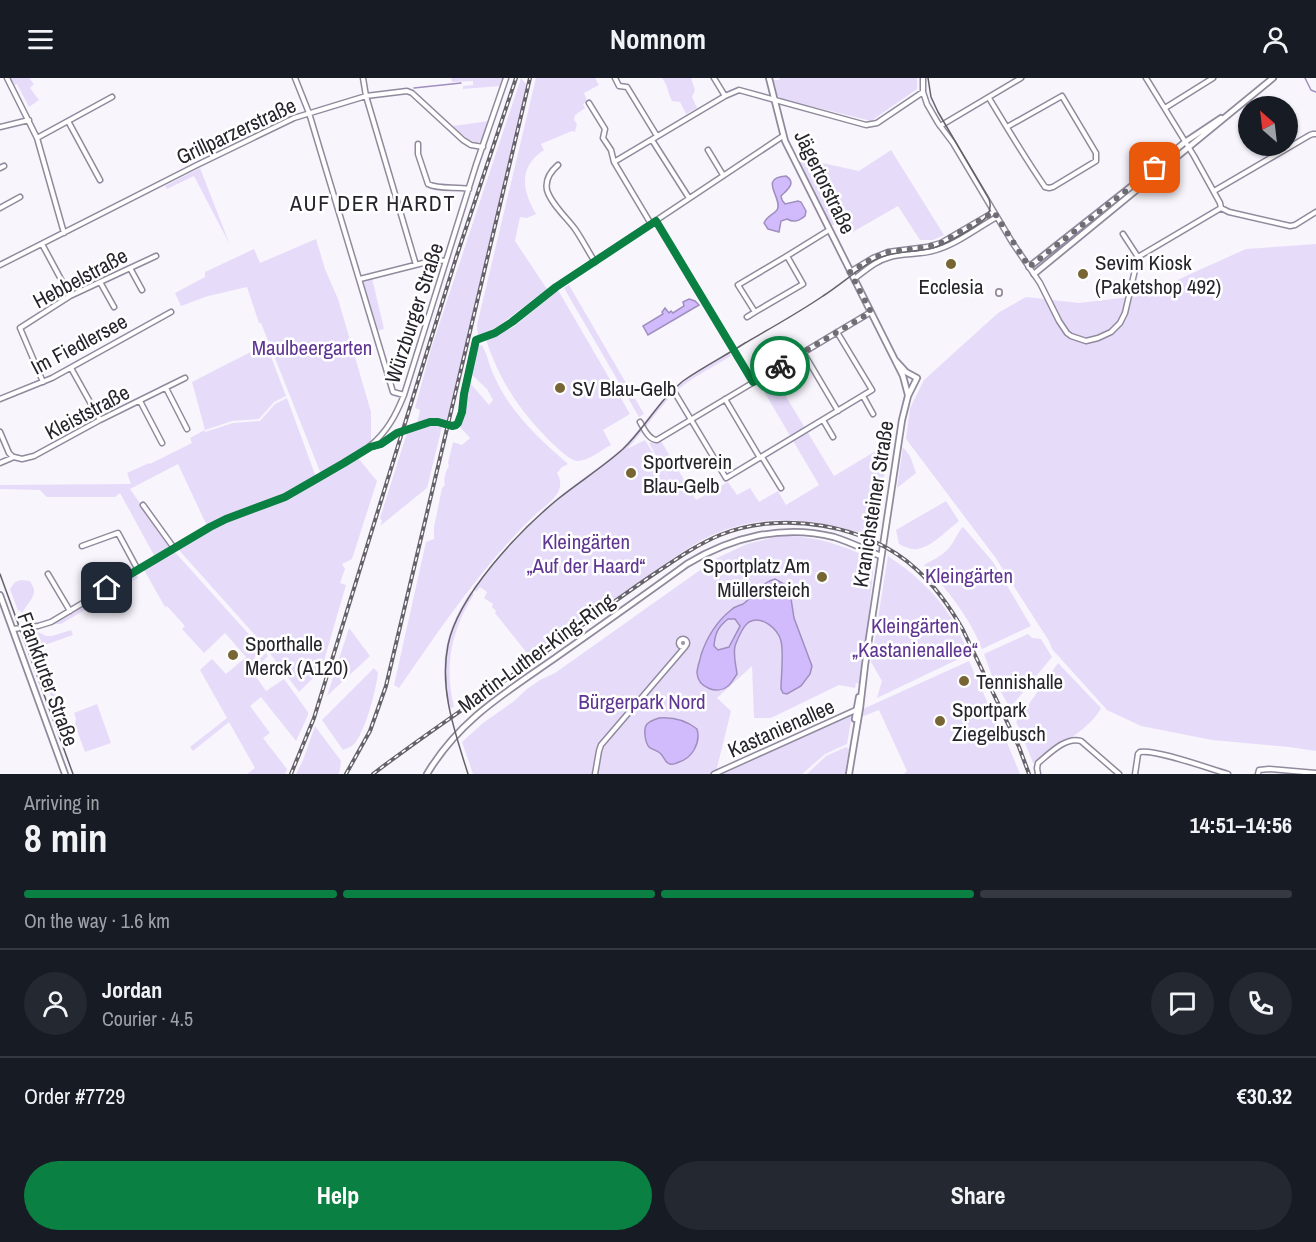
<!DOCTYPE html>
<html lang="en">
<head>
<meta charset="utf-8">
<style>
	:root { --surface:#171b24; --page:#242831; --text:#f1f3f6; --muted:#9ea1a6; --line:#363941; --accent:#0b8043 }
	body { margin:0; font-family:"Archivo Narrow",sans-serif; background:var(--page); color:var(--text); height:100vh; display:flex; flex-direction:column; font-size:22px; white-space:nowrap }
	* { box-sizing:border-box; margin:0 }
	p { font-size:20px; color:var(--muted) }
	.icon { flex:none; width:33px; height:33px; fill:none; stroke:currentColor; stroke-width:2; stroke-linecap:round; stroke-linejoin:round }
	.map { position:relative; height:696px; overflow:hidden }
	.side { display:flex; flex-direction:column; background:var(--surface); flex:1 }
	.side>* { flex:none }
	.needle { width:39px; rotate:332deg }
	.buttons { position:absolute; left:1238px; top:18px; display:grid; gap:12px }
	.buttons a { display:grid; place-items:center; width:60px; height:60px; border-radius:50%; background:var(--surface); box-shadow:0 2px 4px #0004; font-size:30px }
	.pin { position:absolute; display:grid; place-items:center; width:51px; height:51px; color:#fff; margin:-26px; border-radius:12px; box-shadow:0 3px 9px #0006 }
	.courier { position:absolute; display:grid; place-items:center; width:60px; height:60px; margin:-30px; border:4px solid #0b8043; border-radius:50%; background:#fff; color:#222; box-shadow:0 2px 8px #0007 }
	.head em { font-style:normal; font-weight:700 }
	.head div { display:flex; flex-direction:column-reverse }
	.head { display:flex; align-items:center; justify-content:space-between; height:102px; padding:0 24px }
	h1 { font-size:39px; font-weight:700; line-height:45px }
	.bar { display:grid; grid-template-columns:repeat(4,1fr); gap:9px 6px; align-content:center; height:72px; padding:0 24px }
	.bar i { height:8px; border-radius:4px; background:var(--line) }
	.bar .selected { background:var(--accent) }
	.bar p { grid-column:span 4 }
	.line { display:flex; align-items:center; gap:15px; padding:0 24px; border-top:2px solid var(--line) }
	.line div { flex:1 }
	.round { display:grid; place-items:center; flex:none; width:63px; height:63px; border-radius:32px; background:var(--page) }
	.action { display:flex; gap:12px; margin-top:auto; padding:12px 24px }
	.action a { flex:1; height:69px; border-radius:36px; background:var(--accent); color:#fff; font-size:24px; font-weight:700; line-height:69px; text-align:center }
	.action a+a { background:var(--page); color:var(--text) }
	header { display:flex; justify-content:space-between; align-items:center; height:78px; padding:0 24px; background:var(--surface); font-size:27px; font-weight:700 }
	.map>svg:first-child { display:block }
	.green { fill:#e6dcfa }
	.water { fill:#d2bbfc; stroke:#9f8ebe; stroke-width:1.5; fill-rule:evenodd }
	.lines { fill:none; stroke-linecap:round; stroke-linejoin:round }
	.stream { stroke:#9f8ebe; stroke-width:1.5 }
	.street-casing { stroke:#918a9d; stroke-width:7 }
	.secondary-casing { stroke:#918a9d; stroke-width:8 }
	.street { stroke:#fff; stroke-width:4 }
	.secondary { stroke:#fff; stroke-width:4.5 }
	.tram { stroke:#65626a; stroke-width:1.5 }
	.rail-casing { stroke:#65626a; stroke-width:4 }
	.rail { stroke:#fff; stroke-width:1.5; stroke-dasharray:4.5; stroke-linecap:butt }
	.done { stroke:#706e75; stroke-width:6; stroke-dasharray:0 10.8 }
	.route { stroke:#0b8043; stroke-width:8 }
	.poi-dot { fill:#776634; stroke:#fff; stroke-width:2 }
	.labels { text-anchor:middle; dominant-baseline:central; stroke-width:5; stroke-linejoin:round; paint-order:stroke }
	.street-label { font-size:21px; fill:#27252c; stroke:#fff }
	.poi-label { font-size:21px; fill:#27252c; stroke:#fff; text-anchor:start }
	.park-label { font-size:21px; fill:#5f3692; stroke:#fff }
	.neighbourhood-label { font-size:22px; letter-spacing:1.5px; fill:#27252c; stroke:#fff }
</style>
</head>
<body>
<header><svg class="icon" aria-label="menu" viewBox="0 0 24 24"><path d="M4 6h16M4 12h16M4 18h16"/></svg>Nomnom<svg class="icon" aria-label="person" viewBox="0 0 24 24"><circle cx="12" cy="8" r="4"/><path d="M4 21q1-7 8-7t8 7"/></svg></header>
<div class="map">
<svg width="1316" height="696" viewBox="0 0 1316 696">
	<rect width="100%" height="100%" fill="#f8f5fd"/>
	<path class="green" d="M 10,0 L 29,0 L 34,6 L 30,10 L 39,22 L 29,29 L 17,6 L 15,7 Z
		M 451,0 L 503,0 L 500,8 L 463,11 L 463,8 L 473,7 L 473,3 L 452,4 Z
		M 521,0 L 527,7 L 447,342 L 434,343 L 417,346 L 420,332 L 415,330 L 431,271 Z
		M 536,0 L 595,0 L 599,7 L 584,15 L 587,23 L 583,26 L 585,30 L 575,37 L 574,42 L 577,46 L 575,54 L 572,53 L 541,66 L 544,72 C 518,89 522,112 536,136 L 527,140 L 520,139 L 515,163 L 547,211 L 496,250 L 478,258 L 477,247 Z
		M 662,0 L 691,0 L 695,12 L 692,19 L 697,30 L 686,36 L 680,24 L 672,23 C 668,16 668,7 662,0 Z
		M 780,0 L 917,0 L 917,11 L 871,43 L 782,21 L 778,18 L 773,2 L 779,2 Z
		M 489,43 C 487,49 486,58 482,62 C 475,70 458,53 453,48 Z
		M 891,72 L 944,157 L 933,162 L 920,162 L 898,128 L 851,155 L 844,141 L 831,148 L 799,84 L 804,81 L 859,93 Z
		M 200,90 L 230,167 L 194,98 L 167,111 L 165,108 Z
		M 316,161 L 325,191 L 338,221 L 371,334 L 371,364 L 357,374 L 321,396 L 261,245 L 259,245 L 247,209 L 208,218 L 181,228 L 175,215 L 205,199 L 205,194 L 254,171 L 260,185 Z
		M 1316,166 L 1316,673 L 1289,669 L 1212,662 L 1141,648 L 1107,632 L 1052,571 L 1049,563 L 995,479 L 906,361 L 910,330 L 924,302 L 998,235 L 1026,219 L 1079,225 L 1147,217 L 1188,197 L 1246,171 Z
		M 372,200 L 384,251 L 377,253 L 363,205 L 364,202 Z
		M 569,207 L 644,336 L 639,339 L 564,210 Z
		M 558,212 L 630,336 L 603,352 L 611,367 C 601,372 589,383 577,383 C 569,382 560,372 554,367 C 521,335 501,306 486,262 L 515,248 Z
		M 266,266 L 286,318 L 274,324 L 259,341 L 232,343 L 205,352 L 205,354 L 233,345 L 260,343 L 275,326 L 287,320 L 316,399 C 299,408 283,418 265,425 C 245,433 226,439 207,448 L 178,386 L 130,411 L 171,469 L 155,479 L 120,415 L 115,419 L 47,419 L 40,412 L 0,411 L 0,407 L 131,406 L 127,395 L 149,385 L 150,386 L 192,365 L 190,360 L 205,352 L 192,304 Z
		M 482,267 C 488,278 490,291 496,302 C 512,336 540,362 568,386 L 562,389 L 557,395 C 568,413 549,425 537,435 C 530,442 523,448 517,455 C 472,503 436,557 399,610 L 394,607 L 426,464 L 434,461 L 434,449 L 442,410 L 445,407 C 443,402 446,392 449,388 L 448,385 L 453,364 L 462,367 L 470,360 L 458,347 L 465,316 L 470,305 L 489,327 L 493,322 L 487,311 L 472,297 L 475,270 Z
		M 729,274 L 731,278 C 711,290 689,301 672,317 C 656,334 643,354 627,371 L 645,362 L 671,405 L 649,365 L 661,363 L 696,422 L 728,404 L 737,417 L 750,410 L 759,424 L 778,413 L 786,427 L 819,407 L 759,305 L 773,297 L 834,398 L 891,364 L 873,451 L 867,449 L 872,460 C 820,441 762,433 710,458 C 684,471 661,489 637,506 C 602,530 567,555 531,580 L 495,535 L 496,533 L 492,529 L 493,526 L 484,520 L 487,514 L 480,509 L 476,514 L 473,510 C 497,482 520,453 547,429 C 570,408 597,392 620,372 C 638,355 651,333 668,316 C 685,298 708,287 729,274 Z
		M 433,346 L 442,349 L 427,410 L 380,448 L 382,443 L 380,440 L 407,355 L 419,350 Z
		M 903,369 L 910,378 L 916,395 L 897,410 Z
		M 358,380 L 377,403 L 352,481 L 342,486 L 345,491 L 340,505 L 346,507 L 323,586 L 319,594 L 299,614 L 263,566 L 178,471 L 227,444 L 287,421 Z
		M 946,423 L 959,443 C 947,452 933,468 918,471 C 911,472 905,469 899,466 L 896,452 Z
		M 963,449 L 993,484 L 1031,548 L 982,571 C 972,545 955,522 937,501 L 940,498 L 932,490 L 929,493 L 924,487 C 933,482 943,477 949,470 C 955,463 957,455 963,449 Z
		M 779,458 C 815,457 841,467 873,481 L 874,485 L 867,553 L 860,606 L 856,605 L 855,610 L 839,607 L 771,640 L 754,640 L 752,588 L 717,620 L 731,633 L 717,690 L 719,696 L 473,696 L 462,664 L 483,645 L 513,624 L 527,611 L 540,602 L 555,595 L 717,480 L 747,466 Z
		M 174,473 L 263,572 L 254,580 L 257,583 L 266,575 L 268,578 L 252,593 L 266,613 L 284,601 L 308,634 L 308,637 L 296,663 L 261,619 L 250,628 L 270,655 L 263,660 L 287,691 L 285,696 L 247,696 L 255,690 L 229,644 L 193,673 L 190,669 L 227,640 L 200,592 L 212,581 L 226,596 L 246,579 L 225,555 L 204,575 L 182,551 L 185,548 L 167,528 L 165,529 L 144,492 Z
		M 888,478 C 912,494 934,513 950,538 C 958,550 963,563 969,576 L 877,620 L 882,603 L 871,584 Z
		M 136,496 L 138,500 L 61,546 L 53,546 Z
		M 21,502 L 30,503 L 34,511 C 35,522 24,527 22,537 L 20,532 L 18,533 L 10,511 L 15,504 Z
		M 471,513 L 474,516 C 451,553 444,587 454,629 L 449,631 C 439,584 444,554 471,513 Z
		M 349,550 L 370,578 L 327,618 Z
		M 26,552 L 34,552 L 46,558 L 52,558 L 71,552 L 73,557 L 39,569 L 60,627 L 58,628 L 59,631 L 56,632 L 47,608 L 46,608 C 38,591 29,571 26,552 Z
		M 1028,556 L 1032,560 L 1041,561 L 1052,579 L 1010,630 L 992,598 L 984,576 Z
		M 969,583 L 998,648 L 1003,655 L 1020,696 L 898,696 L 904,696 L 907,693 L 879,632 L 861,639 L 863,631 Z
		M 1058,585 L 1101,630 C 1092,650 1051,673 1033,685 L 1025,665 L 1025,662 L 1016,644 Z
		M 374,590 L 378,595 C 376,612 366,651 355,665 C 352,669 347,670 343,672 L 322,642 Z
		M 97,626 L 111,665 L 85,674 L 75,647 L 76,641 L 74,635 Z
		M 852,637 L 847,666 L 825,676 L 802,696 L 722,696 L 721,694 Z
		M 315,648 L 341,683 L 340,692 L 338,696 L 296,696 L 303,682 Z
		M 846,669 L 849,671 L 845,696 L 807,696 L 826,678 Z"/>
	<path class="water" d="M 786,98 C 797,105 787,112 781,118 L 782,122 L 785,126 L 798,123 L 801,124 L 806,133 L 805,138 C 799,143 794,145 787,141 L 781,143 L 779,154 L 768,151 L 764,145 C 767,138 773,137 777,132 C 784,121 757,100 786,98 Z
		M 689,221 L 695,223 L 699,227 L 648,257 L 643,248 L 663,236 L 662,234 L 665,230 L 669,235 L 671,233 L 673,235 L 684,228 L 683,224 Z
		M 775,501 L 784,506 L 790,514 L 794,540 L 812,588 L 810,596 L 801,608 L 787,616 L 783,615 L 781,611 C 781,598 784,575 781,563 C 778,551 762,537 749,544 C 743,548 737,562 735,568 C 733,578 736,587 737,596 C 734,600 732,605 728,608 C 718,617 698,610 697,595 C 697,589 700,583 701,577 C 707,559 716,544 731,532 C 735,528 739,528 743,526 C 754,518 761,504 775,501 ZM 728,541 L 735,541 L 740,548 L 729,569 L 718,572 L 714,568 C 715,555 718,549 728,541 Z
		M 659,640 C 673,639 687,643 697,651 C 701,665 692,680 679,684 C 677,685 672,687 670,686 C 665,685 664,679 661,676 C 658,672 652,672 649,669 C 645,664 643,651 647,646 C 649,644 656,641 659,640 Z"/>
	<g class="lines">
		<path class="stream" d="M 1305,0 L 1311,12 L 1316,14
			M 414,10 L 461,5"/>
		<defs>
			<path id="street" d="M 7,0 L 37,60 L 64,155
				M 295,0 L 309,35 L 393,314 L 404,317
				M 363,0 L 366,18 L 416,187
				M 615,0 L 619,8 L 627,9 L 657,58
				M 714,0 L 725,18
				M 923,0 L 923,14 L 927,26 L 938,45 L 953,65 L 1012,164 L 1040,205 L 1059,243 L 1067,255 L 1071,258 L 1086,263 L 1098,260 L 1111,254 L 1120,245 L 1125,235 L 1138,179 L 1221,130
				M 1146,0 L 1194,78 L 1220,125 L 1221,130
				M 989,20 C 1007,50 1025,80 1045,109 L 1049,110 L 1053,109 L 1096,83 L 1096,75 L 1062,18 L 1007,49
				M 589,25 L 605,51 L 603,60 L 611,72 L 614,84 L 651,146
				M 1165,30 L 1213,0
				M 68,43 L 100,102
				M 940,48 L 1021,0
				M 0,49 L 29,42
				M 37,60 L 112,19
				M 652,62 L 689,120
				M 418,66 L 418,76 L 428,106 C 440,112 456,108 469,111
				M 708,72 L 723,97
				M 614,84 L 725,18 L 739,12 L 866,47 L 877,45 L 923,14
				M 558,87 C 551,93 545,102 547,112 C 551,126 567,140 575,151 C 582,161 588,173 595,184
				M 0,90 L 4,88
				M 1214,113 L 1310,57 L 1313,56 L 1316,56
				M 0,130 L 20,119
				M 1221,130 L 1229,134 L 1290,148 L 1295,147 L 1316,134
				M 656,143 L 753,304
				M 1123,156 L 1138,179
				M 42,166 L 70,218
				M 787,178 L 829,152
				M 0,187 L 197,87 L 294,40 L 366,18 L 407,13 L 412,15 L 463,62 L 471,67 L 483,69
				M 130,190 L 142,212
				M 850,194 L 873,180 L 888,174 L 927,169 L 941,165 L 994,134
				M 360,201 L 435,182 L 446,183
				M 854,201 C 866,192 875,183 890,179 C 904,175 921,177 936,172 C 957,166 977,150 997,139
				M 100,204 L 114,229
				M 747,239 L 755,234 L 803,206 L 787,178 L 738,207 L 755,234
				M 803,274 L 838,333
				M 71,290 L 100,342
				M 43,304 L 20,250 L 70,218 L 156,178
				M 166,310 L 187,351
				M 675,315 L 726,400 L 872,312 L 837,254
				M 863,318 L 873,336
				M 0,321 L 52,300 L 171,234
				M 725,321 L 760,380
				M 140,323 L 162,365
				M 823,342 L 833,359
				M 640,344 C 644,351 649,362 657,362 L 871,234
				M 0,354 L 9,375 L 13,379
				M 370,368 C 387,354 396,337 404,317 L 476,87 L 506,0
				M 762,379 L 781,410
				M 0,385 L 14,379 L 22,381 L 34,378 L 100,342 L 185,300
				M 143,427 L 174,470
				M 82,468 L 118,455 L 138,492
				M 48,496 L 70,533
				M 13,551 L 38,548 L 51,544 L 210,449 L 226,441 L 285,419 L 319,400 L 370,369 L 381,366 L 397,355 L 430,344 L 438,344 L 453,348 L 456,347 L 458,345 L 462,335 L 464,316 L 476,262 L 495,255 L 512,244 L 556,209 L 783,58
				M679 565a4 4 0 1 1 8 0a4 4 0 1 1-8 0Z
				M 595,696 L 599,673 L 601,667 L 685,569
				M 714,696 L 858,631
				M 1038,696 L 1037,690 L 1038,685 C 1049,676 1066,658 1081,663 L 1119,696
				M 1135,696 L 1138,676 L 1140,674 C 1156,671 1210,691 1228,696
				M 1258,696 L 1259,692 L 1269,691 L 1316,695"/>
			<path id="secondary" d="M 769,0 L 785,63 L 903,298 L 908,317
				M 1029,189 L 1142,100 L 1185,64 L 1221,40
				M 1034,196 L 1273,0
				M 999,215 L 999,214
				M 0,517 L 65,696
				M 855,641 L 859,619
				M 427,696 C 459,642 505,615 555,580 C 599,549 643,518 687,486 C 731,459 783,446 834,459 C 850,464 866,472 881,478
				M 849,696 L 860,630 L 865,587 L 902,342 L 908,318 L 917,300 L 906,294 L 896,283"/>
		</defs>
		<use href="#street" class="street-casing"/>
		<use href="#secondary" class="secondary-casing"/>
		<use href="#street" class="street"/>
		<use href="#secondary" class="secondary"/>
		<path class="tram" d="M 0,496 L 73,696
			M 468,696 C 455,654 439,612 448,567 C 458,517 519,453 558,421 C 579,404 603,389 623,371 C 645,350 659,322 683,303 C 703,289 725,278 745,265 C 771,250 798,235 823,218 C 837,209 850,198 863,189 C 888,171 906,176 933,170 C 944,167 981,147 987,138 C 991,132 991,127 989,121 L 938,34 L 931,19 L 928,0"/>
		<defs>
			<path id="rail" d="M 291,696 L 314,640 L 456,180 L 516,0
				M 346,696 L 370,653 L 386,608 L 530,0
				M 373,696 C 429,653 489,614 547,573 C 582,547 617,521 654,496 C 675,482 696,467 720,457 C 781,432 867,446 916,491 C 935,508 950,529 963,552 L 1019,669 L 1029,696"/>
		</defs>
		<use href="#rail" class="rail-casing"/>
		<use href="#rail" class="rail"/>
	</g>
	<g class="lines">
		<path class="done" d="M 780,288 L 871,234 L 850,194 L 873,180 L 888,174 L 927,169 L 941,165 L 994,134 L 1029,189 L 1155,90"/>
		<path class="route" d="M 107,510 L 210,449 L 226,441 L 285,419 L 344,385 L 370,369 L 381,366 L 397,355 L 430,344 L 438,344 L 452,348 L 456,347 L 458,345 L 462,334 L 464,316 L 476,262 L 495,255 L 512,244 L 556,209 L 656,143 L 753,304 L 780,288"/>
	</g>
	<g class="poi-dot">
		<circle cx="951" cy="186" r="6"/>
		<circle cx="1083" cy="196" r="6"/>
		<circle cx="560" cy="310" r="6"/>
		<circle cx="631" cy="395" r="6"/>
		<circle cx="822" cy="499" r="6"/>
		<circle cx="233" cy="577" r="6"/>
		<circle cx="964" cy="603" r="6"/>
		<circle cx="940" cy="643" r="6"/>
	</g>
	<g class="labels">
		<g class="street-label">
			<text transform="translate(236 53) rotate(-25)">Grillparzerstraße</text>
			<text transform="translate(825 104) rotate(64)">Jägertorstraße</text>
			<text transform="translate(80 200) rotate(-28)">Hebbelstraße</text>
			<text transform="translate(414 235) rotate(-72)">Würzburger Straße</text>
			<text transform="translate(79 266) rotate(-28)">Im Fiedlersee</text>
			<text transform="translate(87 334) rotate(-28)">Kleiststraße</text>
			<text transform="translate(873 426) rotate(-81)">Kranichsteiner Straße</text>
			<text transform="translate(536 575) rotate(-36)">Martin-Luther-King-Ring</text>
			<text transform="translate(48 601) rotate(70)">Frankfurter Straße</text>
			<text transform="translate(781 650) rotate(-24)">Kastanienallee</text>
		</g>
		<g class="poi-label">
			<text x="1095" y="184">Sevim Kiosk<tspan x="1095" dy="24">(Paketshop 492)</tspan></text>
			<text x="951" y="208" text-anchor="middle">Ecclesia</text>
			<text x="572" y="310">SV Blau-Gelb</text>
			<text x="643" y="383">Sportverein<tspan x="643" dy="24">Blau-Gelb</tspan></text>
			<text x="810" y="487" text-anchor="end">Sportplatz Am<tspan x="810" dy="24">Müllersteich</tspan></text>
			<text x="245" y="565">Sporthalle<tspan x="245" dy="24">Merck (A120)</tspan></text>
			<text x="976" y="603">Tennishalle</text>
			<text x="952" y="631">Sportpark<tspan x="952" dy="24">Ziegelbusch</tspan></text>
		</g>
		<g class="park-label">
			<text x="312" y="269">Maulbeergarten</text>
			<text x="586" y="463">Kleingärten<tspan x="586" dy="24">„Auf der Haard“</tspan></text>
			<text x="969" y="497">Kleingärten</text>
			<text x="915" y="547">Kleingärten<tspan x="915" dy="24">„Kastanienallee“</tspan></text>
			<text x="642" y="623">Bürgerpark Nord</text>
		</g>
		<g class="neighbourhood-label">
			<text x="373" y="125">AUF DER HARDT</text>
		</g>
	</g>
</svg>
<div class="buttons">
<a><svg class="needle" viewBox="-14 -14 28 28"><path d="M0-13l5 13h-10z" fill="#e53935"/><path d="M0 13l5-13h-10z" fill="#9ea1a6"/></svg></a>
</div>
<div class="pin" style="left:1155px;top:90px;background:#ea580c"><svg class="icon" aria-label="bag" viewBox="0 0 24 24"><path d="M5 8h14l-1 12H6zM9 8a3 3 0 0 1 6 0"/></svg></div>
<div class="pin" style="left:107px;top:510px;background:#1f2937"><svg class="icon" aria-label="home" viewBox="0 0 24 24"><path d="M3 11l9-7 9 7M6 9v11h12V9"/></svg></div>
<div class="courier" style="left:780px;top:288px"><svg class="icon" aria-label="bike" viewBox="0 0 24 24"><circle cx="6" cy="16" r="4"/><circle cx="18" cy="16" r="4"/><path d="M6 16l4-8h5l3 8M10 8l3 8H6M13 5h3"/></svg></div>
</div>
<section class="side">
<div class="head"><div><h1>8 min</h1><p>Arriving in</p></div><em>14:51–14:56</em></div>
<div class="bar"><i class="selected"></i><i class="selected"></i><i class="selected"></i><i></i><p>On the way · 1.6 km</p></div>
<div class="line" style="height:108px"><a class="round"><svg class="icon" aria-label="person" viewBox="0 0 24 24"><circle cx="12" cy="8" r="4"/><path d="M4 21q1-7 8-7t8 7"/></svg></a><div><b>Jordan</b><p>Courier · 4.5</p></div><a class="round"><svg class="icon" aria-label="chat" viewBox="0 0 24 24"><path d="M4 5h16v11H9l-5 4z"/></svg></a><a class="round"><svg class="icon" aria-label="phone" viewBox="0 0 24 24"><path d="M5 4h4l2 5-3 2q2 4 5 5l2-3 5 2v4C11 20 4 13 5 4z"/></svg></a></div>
<div class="line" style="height:78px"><div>Order #7729</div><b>€30.32</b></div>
<div class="action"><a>Help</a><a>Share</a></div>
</section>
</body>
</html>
